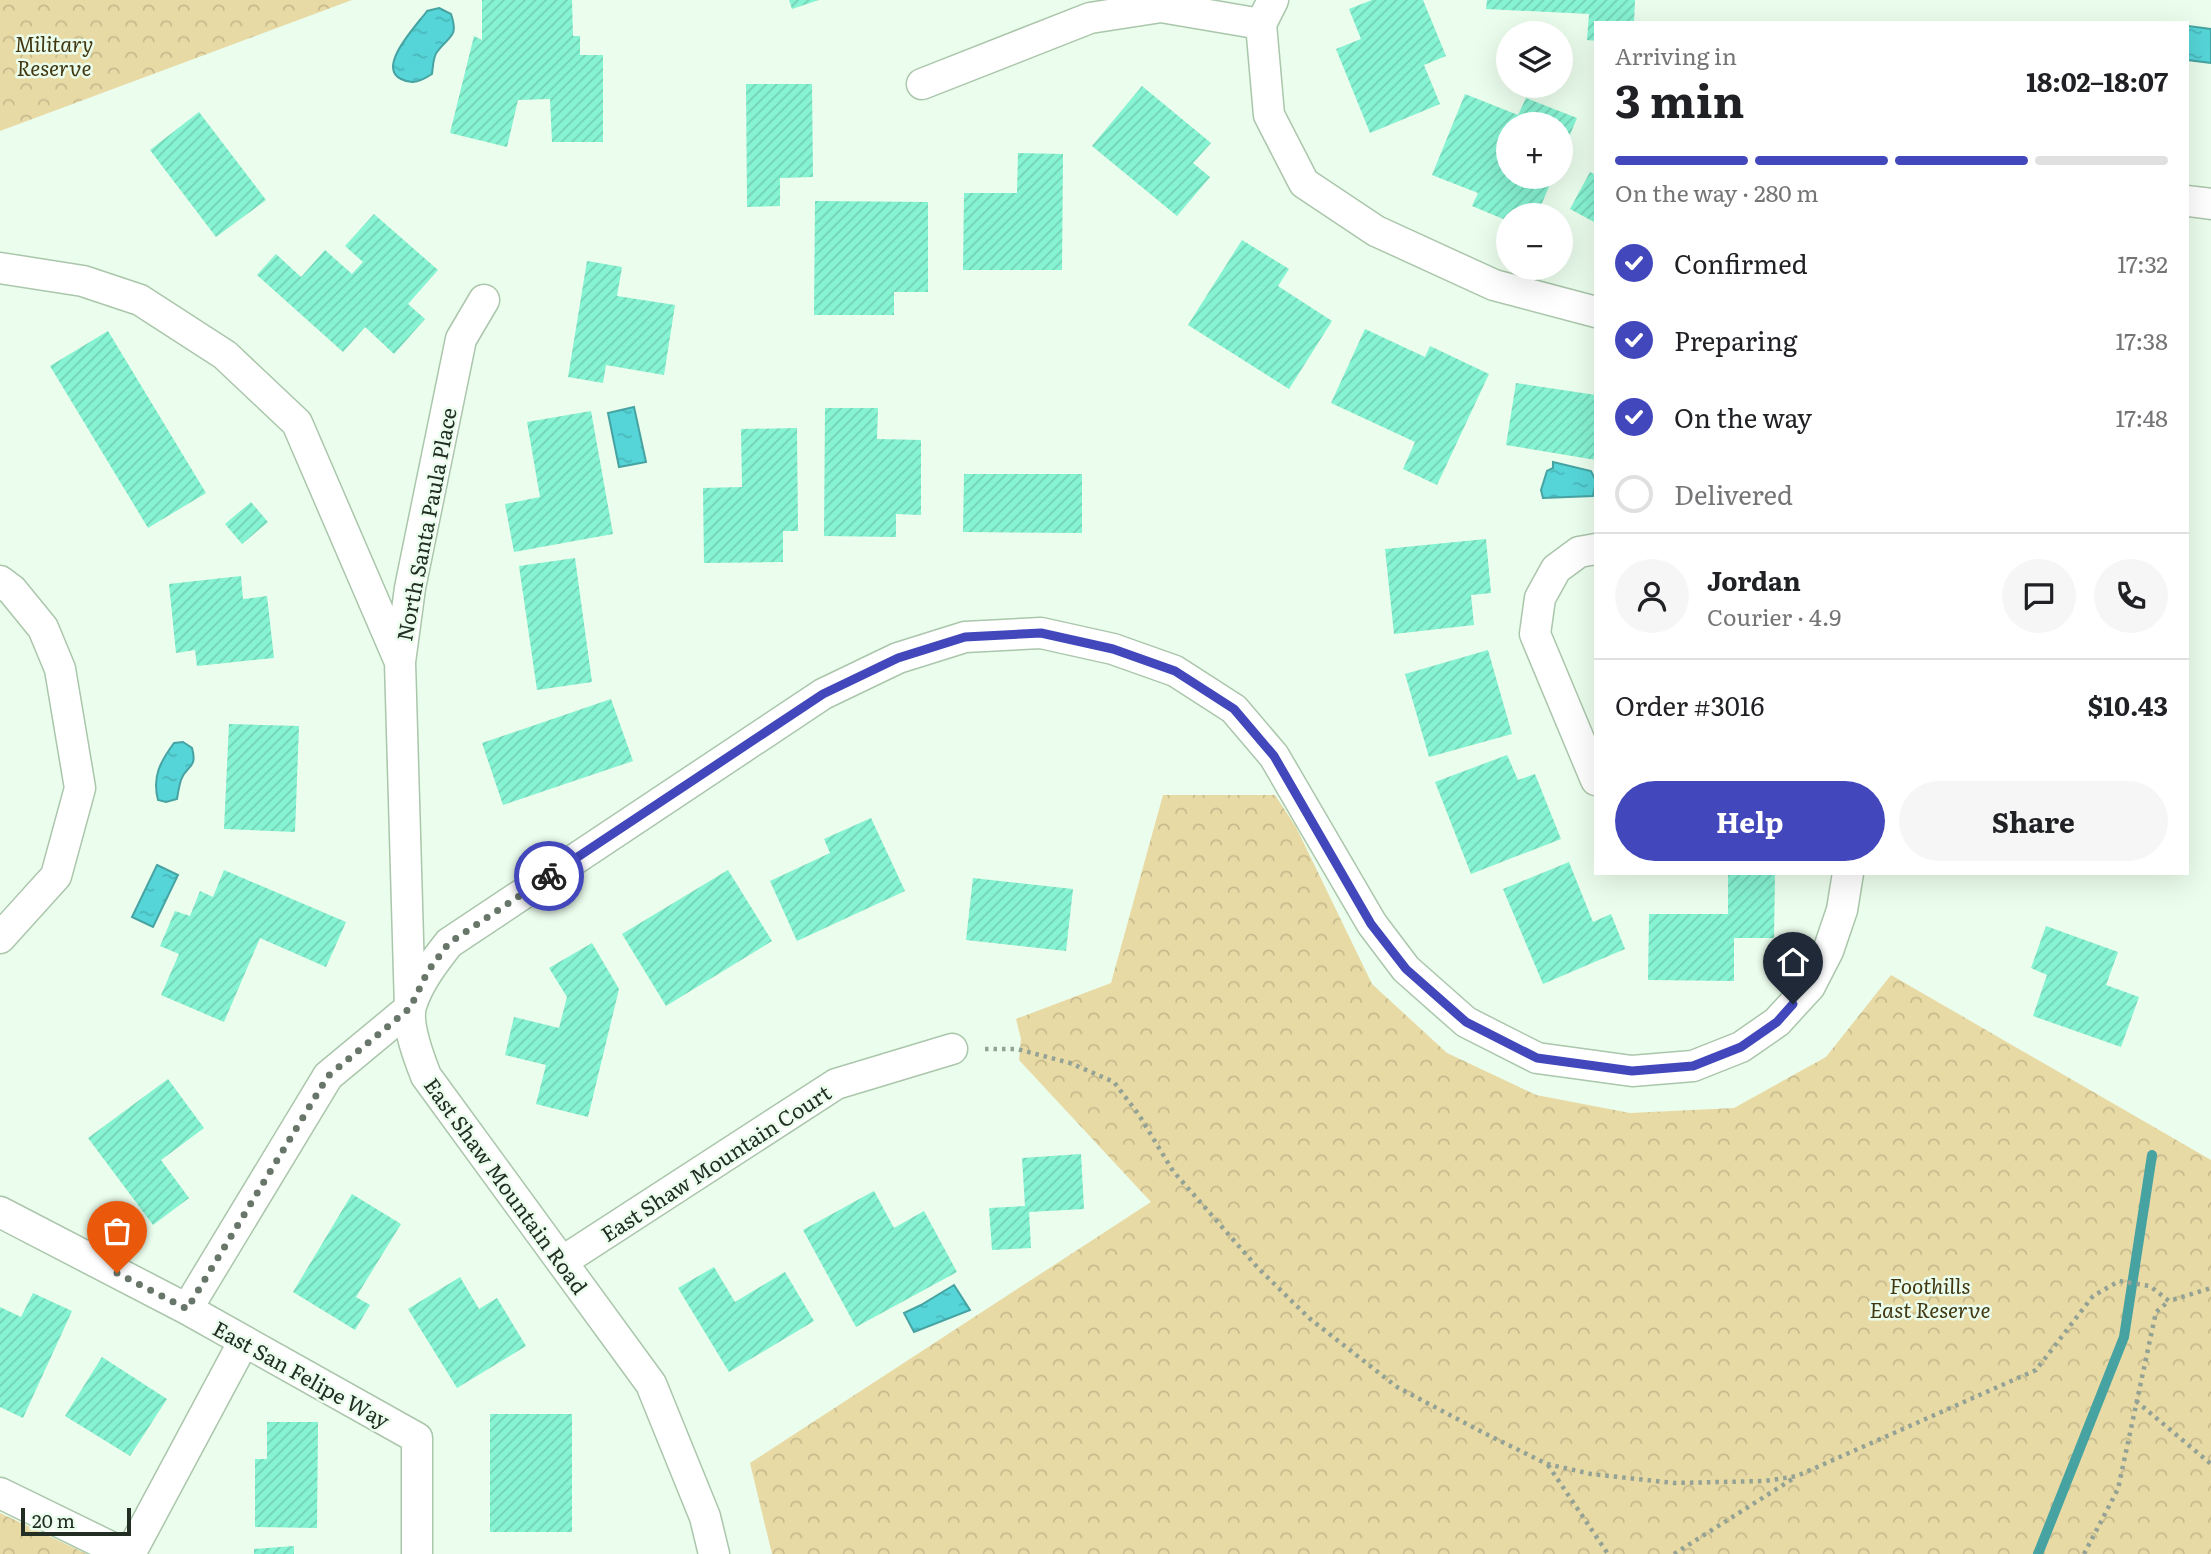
<!DOCTYPE html>
<html lang="en">
<head>
<meta charset="utf-8">
<style>
	:root { --surface:#fff; --page:#f6f6f6; --text:#202124; --muted:#757577; --line:#e0e0e0; --accent:#4248bc }
	body { margin:0; font-family:Literata,serif; background:var(--page); color:var(--text); height:100vh; display:flex; flex-direction:column; font-size:26px; white-space:nowrap }
	* { box-sizing:border-box; margin:0 }
	p { font-size:23px; color:var(--muted) }
	.icon { flex:none; width:38px; height:38px; fill:none; stroke:currentColor; stroke-width:2; stroke-linecap:round; stroke-linejoin:round }
	.map { position:relative; flex:1; overflow:hidden }
	.details { position:absolute; left:1594px; top:21px; width:595px; height:854px; display:flex; flex-direction:column; background:var(--surface); border-radius:0px; box-shadow:0 7px 28px #0002 }
	.details>* { flex:none }
	.controls { position:absolute; left:1496px; top:21px; display:grid; gap:14px }
	.controls a { display:grid; place-items:center; width:77px; height:77px; border-radius:50%; background:var(--surface); box-shadow:0 7px 28px #0002; font-size:35px }
	.scale { position:absolute; left:21px; bottom:18px; width:110px; box-sizing:border-box; padding-left:7px; border:4px solid #222e23; border-top:0; font-size:19px; line-height:24px; white-space:nowrap; color:#222e23; -webkit-text-stroke:5px #ebfdec; paint-order:stroke }
	.pin { position:absolute; display:grid; place-items:center; width:60px; height:60px; color:#fff; margin:-72px -30px; border-radius:50% 50% 50% 0; rotate:-45deg; box-shadow:0 0 7px #0007 }
	.pin .icon { rotate:45deg }
	.courier { position:absolute; display:grid; place-items:center; width:70px; height:70px; margin:-35px; border:5px solid #4248bc; border-radius:50%; background:#fff; color:#222; box-shadow:0 2px 9px #0007 }
	.headline em { font-style:normal; font-weight:700 }
	.headline div { display:flex; flex-direction:column-reverse }
	.headline { display:flex; align-items:center; justify-content:space-between; height:119px; padding:0 21px }
	h1 { font-size:46px; font-weight:700; line-height:52px }
	.bar { display:grid; grid-template-columns:repeat(4,1fr); gap:10px 7px; align-content:center; height:84px; padding:0 21px }
	.bar i { height:9px; border-radius:5px; background:var(--line) }
	.bar .on { background:var(--accent) }
	.bar p { grid-column:span 4 }
	.line { display:flex; align-items:center; gap:18px; padding:0 21px; border-top:2px solid var(--line) }
	.line div { flex:1 }
	.round { display:grid; place-items:center; flex:none; width:74px; height:74px; border-radius:37px; background:var(--page) }
	ol { padding:0 21px; list-style:none }
	li { display:flex; align-items:center; gap:21px; height:77px }
	li p { margin-inline-start:auto }
	li .icon { padding:7px; border-radius:50%; background:var(--accent); color:#fff; stroke-width:4 }
	li:last-child { color:var(--muted) }
	li i { width:38px; height:38px; border:4px solid var(--line); border-radius:50% }
	.primary-button { display:flex; gap:14px; margin-top:auto; padding:14px 21px }
	.primary-button a { flex:1; height:80px; border-radius:42px; background:var(--accent); color:#fff; font-size:28px; font-weight:700; line-height:80px; text-align:center }
	.primary-button a+a { background:var(--page); color:var(--text) }
	.map>svg:first-child { display:block }
	.park { fill:url(#park-crowns) }
	.water { fill:url(#water-ripples); stroke:#46a3a2; stroke-width:2 }
	.lines { fill:none; stroke-linecap:round; stroke-linejoin:round }
	.stream { stroke:#46a3a2; stroke-width:10 }
	.building { fill:url(#building-hatch) }
	.street-casing { stroke:#aac6ab; stroke-width:33 }
	.path { stroke:#93a294; stroke-width:4.5; stroke-dasharray:3.5 5; stroke-linecap:butt }
	.street { stroke:#fff; stroke-width:30 }
	.done { stroke:#687669; stroke-width:7; stroke-dasharray:0 12.6 }
	.route { stroke:#4248bc; stroke-width:9 }
	.labels { text-anchor:middle; dominant-baseline:central; stroke-width:5; stroke-linejoin:round; paint-order:stroke }
	.park-label { font-size:21px; font-style:italic; fill:#413711; stroke:#ebfdec }
	.street-label { font-size:21px; fill:#222e23; stroke:#ebfdec }
</style>
</head>
<body>
<div class="map">
<svg width="2211" height="1554" viewBox="0 0 2211 1554">
	<defs>
		<pattern id="park-crowns" width="20" height="18" patternUnits="userSpaceOnUse" patternTransform="scale(1.75)"><rect width="20" height="18" fill="#e8daa5"/><path d="M2 6a3 3 0 1 1 6 0M12 15a3 3 0 1 1 6 0" fill="none" stroke="#c7bb8e"/></pattern>
		<pattern id="water-ripples" width="26" height="14" patternUnits="userSpaceOnUse" patternTransform="scale(1.75)"><rect width="26" height="14" fill="#55d5d8"/><path d="M2 4q2-2 4 0t4 0M15 11q2-2 4 0t4 0" fill="none" stroke="#4ab7b9"/></pattern>
		<pattern id="building-hatch" width="6" height="6" patternUnits="userSpaceOnUse" patternTransform="scale(1.75)"><rect width="6" height="6" fill="#86f3d2"/><path d="M-1 1l2-2M0 6l6-6M5 7l2-2" fill="none" stroke="#73d1b4"/></pattern>
	</defs>
	<rect width="100%" height="100%" fill="#ebfdec"/>
	<path class="park" d="M 0,0 L 352,0 L 0,131 Z
		M 1163,795 L 1275,795 L 1296,827 L 1372,984 L 1447,1053 L 1536,1095 L 1630,1113 L 1734,1108 L 1826,1057 L 1891,975 L 2211,1160 L 2211,1554 L 772,1554 L 750,1463 L 1151,1202 L 1019,1060 L 1021,1039 L 1016,1019 L 1111,983 Z
		M 0,1513 L 87,1554 L 0,1554 Z"/>
	<path class="water" d="M 439,8 L 451,14 C 459,38 449,35 437,52 C 433,57 433,67 432,74 C 421,81 413,85 401,79 C 376,67 417,25 427,11 Z
		M 2188,26 L 2211,29 L 2211,63 L 2188,60 Z
		M 634,407 L 646,462 L 619,467 L 608,413 Z
		M 1553,462 L 1591,471 L 1596,481 L 1593,496 L 1543,498 L 1541,490 L 1547,471 L 1553,468 Z
		M 183,742 L 192,748 C 198,769 186,765 181,780 C 179,786 178,793 177,799 L 166,802 L 158,800 C 152,777 160,762 174,743 Z
		M 157,865 L 178,875 L 153,927 L 132,917 Z
		M 954,1285 L 970,1310 L 914,1332 L 904,1313 L 921,1305 Z"/>
	<g class="lines">
		<path class="stream" d="M 2038,1554 L 2124,1337 L 2152,1155"/>
	</g>
	<path class="building" d="M 482,0 L 572,0 L 573,36 L 580,36 L 580,55 L 603,55 L 603,142 L 552,142 L 550,99 L 518,100 L 507,147 L 450,133 L 474,36 L 482,40 Z
		M 789,0 L 819,0 L 792,9 Z
		M 1372,0 L 1423,0 L 1446,56 L 1424,65 L 1440,104 L 1370,133 L 1336,49 L 1361,39 L 1349,9 Z
		M 1487,0 L 1635,0 L 1634,23 L 1596,23 L 1596,41 L 1587,40 L 1589,14 L 1486,9 Z
		M 746,84 L 812,84 L 813,177 L 780,178 L 780,206 L 747,207 Z
		M 1142,86 L 1211,143 L 1193,163 L 1210,177 L 1177,216 L 1092,146 Z
		M 1465,94 L 1518,115 L 1526,98 L 1577,118 L 1561,156 L 1561,124 L 1508,124 L 1508,177 L 1553,177 L 1537,215 L 1508,215 L 1508,221 L 1472,206 L 1478,193 L 1432,175 Z
		M 199,112 L 266,200 L 216,237 L 150,150 Z
		M 1018,153 L 1063,154 L 1062,270 L 963,270 L 964,193 L 1017,193 Z
		M 1590,172 L 1596,175 L 1596,223 L 1570,209 Z
		M 815,201 L 928,202 L 928,292 L 894,292 L 894,315 L 814,315 Z
		M 374,214 L 438,270 L 408,304 L 425,319 L 394,354 L 365,327 L 343,352 L 257,275 L 276,254 L 301,277 L 325,250 L 352,274 L 363,262 L 345,246 Z
		M 1242,240 L 1289,269 L 1278,286 L 1332,321 L 1289,389 L 1188,325 Z
		M 587,261 L 622,267 L 617,296 L 675,305 L 664,375 L 606,365 L 603,383 L 568,377 Z
		M 1365,329 L 1425,357 L 1430,346 L 1489,374 L 1437,485 L 1403,469 L 1415,442 L 1331,403 Z
		M 108,331 L 206,493 L 148,528 L 50,366 Z
		M 1516,383 L 1596,395 L 1596,460 L 1506,445 Z
		M 825,408 L 878,408 L 877,439 L 921,440 L 921,515 L 896,514 L 896,537 L 824,536 Z
		M 591,411 L 613,534 L 514,552 L 505,504 L 540,497 L 527,422 Z
		M 797,428 L 798,531 L 783,531 L 783,562 L 704,563 L 703,488 L 742,487 L 741,429 Z
		M 964,474 L 1082,474 L 1082,533 L 963,532 Z
		M 251,502 L 268,522 L 242,544 L 225,524 Z
		M 1486,539 L 1491,593 L 1471,595 L 1474,625 L 1394,634 L 1385,549 Z
		M 575,558 L 592,682 L 537,690 L 519,566 Z
		M 241,576 L 243,599 L 267,596 L 274,658 L 197,666 L 195,650 L 176,653 L 169,584 Z
		M 1488,650 L 1512,734 L 1429,757 L 1405,674 Z
		M 611,699 L 633,761 L 503,805 L 482,743 Z
		M 229,724 L 299,726 L 295,832 L 224,829 Z
		M 1507,755 L 1518,780 L 1535,774 L 1561,839 L 1471,874 L 1435,782 Z
		M 871,818 L 905,891 L 797,941 L 770,881 L 830,853 L 824,839 Z
		M 1569,862 L 1593,922 L 1611,914 L 1625,949 L 1543,984 L 1503,889 Z
		M 224,870 L 346,922 L 326,967 L 260,938 L 224,1022 L 161,995 L 179,954 L 160,946 L 175,911 L 190,916 L 200,891 L 213,897 Z
		M 728,870 L 772,941 L 666,1006 L 622,934 Z
		M 1728,873 L 1775,873 L 1774,938 L 1734,938 L 1734,981 L 1648,980 L 1649,914 L 1728,914 Z
		M 973,878 L 1073,889 L 1066,951 L 966,940 Z
		M 2046,926 L 2118,952 L 2106,985 L 2139,997 L 2121,1047 L 2033,1016 L 2047,975 L 2031,968 Z
		M 592,943 L 619,989 L 588,1117 L 536,1104 L 546,1065 L 505,1055 L 514,1017 L 559,1028 L 567,997 L 549,968 Z
		M 168,1079 L 204,1128 L 161,1160 L 189,1198 L 153,1225 L 88,1138 Z
		M 1081,1154 L 1084,1209 L 1029,1212 L 1031,1248 L 992,1250 L 989,1208 L 1025,1206 L 1022,1158 Z
		M 874,1191 L 894,1228 L 924,1211 L 957,1272 L 856,1327 L 803,1230 Z
		M 352,1194 L 401,1224 L 356,1297 L 370,1305 L 355,1330 L 293,1292 Z
		M 714,1267 L 735,1302 L 785,1272 L 814,1321 L 729,1372 L 678,1288 Z
		M 460,1277 L 479,1309 L 497,1298 L 526,1346 L 457,1388 L 408,1309 Z
		M 33,1293 L 72,1311 L 23,1418 L 0,1407 L 0,1307 L 21,1317 Z
		M 102,1357 L 167,1399 L 130,1456 L 65,1416 Z
		M 490,1414 L 572,1414 L 572,1532 L 490,1532 Z
		M 267,1422 L 318,1422 L 317,1528 L 255,1527 L 255,1459 L 267,1459 Z
		M 294,1546 L 294,1554 L 254,1554 L 254,1549 Z"/>
	<g class="lines">
		<defs>
			<path id="street" d="M 1273,0 L 1261,24 L 1269,115 L 1304,183 L 1376,231 L 1494,285 L 1596,312
				M 922,84 L 1090,18 L 1161,7 L 1261,24
				M 2188,201 L 2211,204
				M 0,268 L 83,281 L 140,300 L 225,355 L 297,423 L 400,662
				M 1596,549 L 1579,552 L 1556,569 L 1540,598 L 1535,634 L 1596,780
				M 0,581 L 12,590 L 43,628 L 60,669 L 80,788 L 56,876 L 0,938
				M 0,1212 L 187,1309 L 417,1438 L 417,1554
				M 563,1261 L 836,1084 L 952,1049
				M 187,1309 L 328,1076 L 410,1008 L 400,662 L 410,588 L 461,339 L 484,300
				M 0,1493 L 125,1554
				M 130,1554 L 244,1341
				M 714,1554 L 705,1517 L 651,1384 L 426,1076 C 419,1058 406,1025 411,1006 C 418,983 434,962 449,943 L 823,694 L 898,658 L 965,637 L 1041,633 L 1113,649 L 1175,671 L 1234,709 L 1274,756 L 1372,924 L 1406,969 L 1466,1022 L 1537,1058 L 1632,1071 L 1693,1066 L 1741,1047 L 1777,1022 L 1810,986 L 1828,951 L 1842,910 L 1848,873"/>
		</defs>
		<use href="#street" class="street-casing"/>
		<path class="path" d="M 985,1049 L 1017,1049 L 1070,1063 L 1114,1082 L 1139,1115 L 1173,1171 L 1258,1268 L 1309,1318 L 1397,1387 L 1482,1432 L 1547,1464 L 1591,1474 L 1674,1483 L 1765,1481 L 1797,1476 L 2036,1370 L 2093,1296 L 2119,1281 L 2150,1286 L 2169,1301 L 2211,1288
			M 2136,1401 L 2211,1464
			M 1548,1465 L 1608,1554
			M 1674,1554 L 1794,1478
			M 2084,1554 L 2118,1489 L 2156,1312 L 2169,1301"/>
		<use href="#street" class="street"/>
	</g>
	<g class="lines">
		<path class="done" d="M 117,1273 L 187,1309 L 328,1076 L 410,1008 L 428,971 L 449,943 L 549,876"/>
		<path class="route" d="M 549,876 L 823,694 L 898,658 L 965,637 L 1041,633 L 1113,649 L 1175,671 L 1234,709 L 1274,756 L 1371,924 L 1406,969 L 1466,1022 L 1537,1058 L 1632,1071 L 1693,1066 L 1741,1047 L 1777,1022 L 1793,1004"/>
	</g>
	<g class="labels">
		<g class="park-label">
			<text x="54" y="42">Military<tspan x="54" dy="24">Reserve</tspan></text>
			<text x="1930" y="1284">Foothills<tspan x="1930" dy="24">East Reserve</tspan></text>
		</g>
		<g class="street-label">
			<text transform="translate(425 524) rotate(-79)">North Santa Paula Place</text>
			<text transform="translate(715 1162) rotate(-33)">East Shaw Mountain Court</text>
			<text transform="translate(507 1185) rotate(54)">East Shaw Mountain Road</text>
			<text transform="translate(302 1373) rotate(29)">East San Felipe Way</text>
		</g>
	</g>
</svg>
<div class="controls">
<a><svg class="icon" aria-label="layers" viewBox="0 0 24 24"><path d="M12 4l9 5-9 5-9-5zM3 14l9 5 9-5"/></svg></a>
<a>+</a>
<a>−</a>
</div>
<div class="scale">20 m</div>
<div class="pin" style="left:117px;top:1273px;background:#ea580c"><svg class="icon" aria-label="bag" viewBox="0 0 24 24"><path d="M5 8h14l-1 12H6zM9 8a3 3 0 0 1 6 0"/></svg></div>
<div class="pin" style="left:1793px;top:1004px;background:#1f2937"><svg class="icon" aria-label="home" viewBox="0 0 24 24"><path d="M3 11l9-7 9 7M6 9v11h12V9"/></svg></div>
<div class="courier" style="left:549px;top:876px"><svg class="icon" aria-label="bike" viewBox="0 0 24 24"><circle cx="6" cy="16" r="4"/><circle cx="18" cy="16" r="4"/><path d="M6 16l4-8h5l3 8M10 8l3 8H6M13 5h3"/></svg></div>
<section class="details">
<div class="headline"><div><h1>3 min</h1><p>Arriving in</p></div><em>18:02–18:07</em></div>
<div class="bar"><i class="on"></i><i class="on"></i><i class="on"></i><i></i><p>On the way · 280 m</p></div>
<ol>
<li><svg class="icon" aria-label="check" viewBox="0 0 24 24"><path d="M5 12l5 5 9-10"/></svg>Confirmed<p>17:32</p></li>
<li><svg class="icon" aria-label="check" viewBox="0 0 24 24"><path d="M5 12l5 5 9-10"/></svg>Preparing<p>17:38</p></li>
<li><svg class="icon" aria-label="check" viewBox="0 0 24 24"><path d="M5 12l5 5 9-10"/></svg>On the way<p>17:48</p></li>
<li><i></i>Delivered</li>
</ol>
<div class="line" style="height:126px"><a class="round"><svg class="icon" aria-label="person" viewBox="0 0 24 24"><circle cx="12" cy="8" r="4"/><path d="M4 21q1-7 8-7t8 7"/></svg></a><div><b>Jordan</b><p>Courier · 4.9</p></div><a class="round"><svg class="icon" aria-label="chat" viewBox="0 0 24 24"><path d="M4 5h16v11H9l-5 4z"/></svg></a><a class="round"><svg class="icon" aria-label="phone" viewBox="0 0 24 24"><path d="M5 4h4l2 5-3 2q2 4 5 5l2-3 5 2v4C11 20 4 13 5 4z"/></svg></a></div>
<div class="line" style="height:91px"><div>Order #3016</div><b>$10.43</b></div>
<div class="primary-button"><a>Help</a><a>Share</a></div>
</section>
</div>
</body>
</html>
